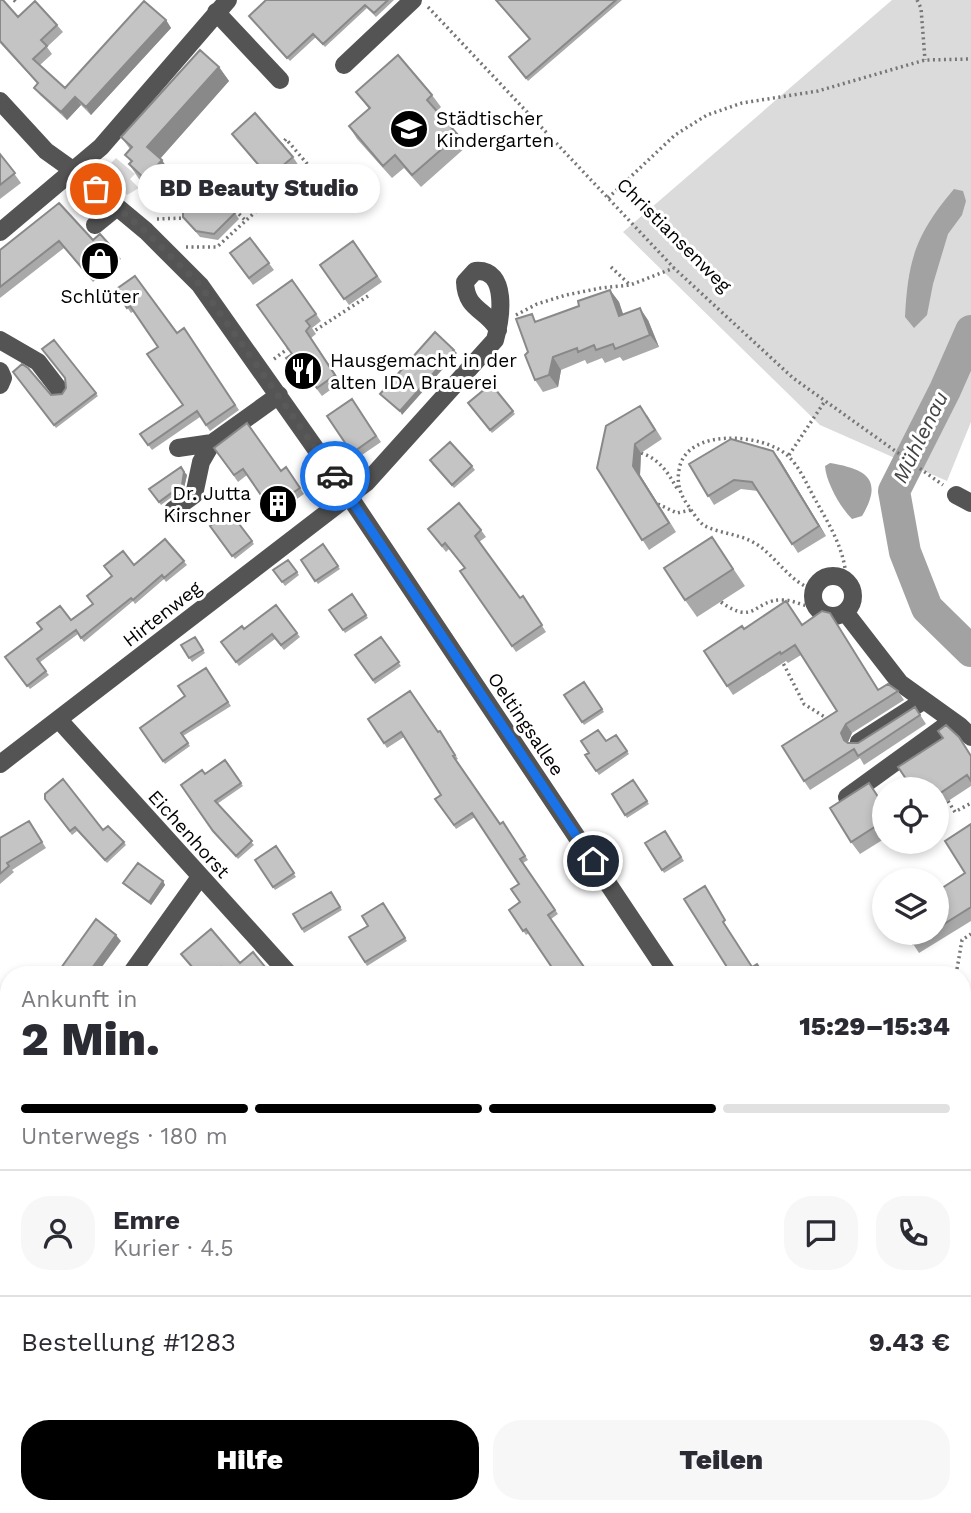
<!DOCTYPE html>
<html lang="de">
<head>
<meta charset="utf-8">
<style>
	:root { --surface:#fff; --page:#f7f7f7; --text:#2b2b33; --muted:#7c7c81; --line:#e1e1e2; --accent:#000 }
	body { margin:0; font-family:"Work Sans",sans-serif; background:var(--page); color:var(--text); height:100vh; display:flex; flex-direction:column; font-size:26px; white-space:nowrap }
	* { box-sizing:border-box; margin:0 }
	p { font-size:23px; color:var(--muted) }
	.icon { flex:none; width:38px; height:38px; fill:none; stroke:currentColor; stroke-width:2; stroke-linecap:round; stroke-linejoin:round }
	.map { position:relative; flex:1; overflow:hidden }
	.details { position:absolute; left:0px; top:966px; width:971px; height:548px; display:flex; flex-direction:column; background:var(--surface); border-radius:28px 28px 0 0; box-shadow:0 4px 10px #0003 }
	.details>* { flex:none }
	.controls { position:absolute; left:872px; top:777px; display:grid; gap:14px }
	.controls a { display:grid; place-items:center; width:77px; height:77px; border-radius:50%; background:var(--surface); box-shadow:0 4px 10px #0003; font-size:35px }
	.pin { position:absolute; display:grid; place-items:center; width:60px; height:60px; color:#fff; margin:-30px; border:4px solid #fff; border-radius:50%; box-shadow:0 2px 7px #0007 }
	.courier { position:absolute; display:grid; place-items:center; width:70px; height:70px; margin:-35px; border:5px solid #1a73e8; border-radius:50%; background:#fff; color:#222; box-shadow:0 2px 9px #0007 }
	.bubble { position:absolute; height:49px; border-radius:24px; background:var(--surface); box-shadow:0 4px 10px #0003; font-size:23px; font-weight:800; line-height:49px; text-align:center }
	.head em { font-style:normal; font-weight:800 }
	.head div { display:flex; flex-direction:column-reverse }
	.head { display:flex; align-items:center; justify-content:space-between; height:119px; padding:0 21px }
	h1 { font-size:46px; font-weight:800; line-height:52px }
	.bar { display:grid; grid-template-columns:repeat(4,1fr); gap:10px 7px; align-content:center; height:84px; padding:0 21px }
	.bar i { height:9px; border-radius:5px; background:var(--line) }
	.bar .current { background:var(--accent) }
	.bar p { grid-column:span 4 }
	.line { display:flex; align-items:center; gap:18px; padding:0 21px; border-top:2px solid var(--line) }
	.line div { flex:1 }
	.round { display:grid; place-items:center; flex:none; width:74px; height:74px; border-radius:28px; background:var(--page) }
	.cta { display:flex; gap:14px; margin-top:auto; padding:14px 21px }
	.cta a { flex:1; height:80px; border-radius:28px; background:var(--accent); color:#fff; font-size:28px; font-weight:800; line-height:80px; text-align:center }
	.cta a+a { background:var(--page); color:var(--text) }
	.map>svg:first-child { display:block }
	.green { fill:#dbdbdb }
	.water { fill:#a2a2a2 }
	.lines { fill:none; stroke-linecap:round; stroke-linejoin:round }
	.river { stroke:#a2a2a2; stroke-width:32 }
	.path { stroke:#767676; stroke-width:3.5; stroke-dasharray:2 3.5; stroke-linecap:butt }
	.minor { stroke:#545454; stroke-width:18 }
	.wall { fill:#a9a9a9 }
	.shaded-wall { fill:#898989 }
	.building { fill:#c4c4c4; stroke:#898989; stroke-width:2 }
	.done { stroke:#595959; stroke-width:7; stroke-dasharray:0 12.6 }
	.route { stroke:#1a73e8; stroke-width:9 }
	.labels { text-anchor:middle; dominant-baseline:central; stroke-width:6; stroke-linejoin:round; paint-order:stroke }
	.poi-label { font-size:19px; fill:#000; stroke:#fff; text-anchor:start }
	.street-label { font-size:19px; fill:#000; stroke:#fff }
	.water-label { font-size:21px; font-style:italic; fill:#434343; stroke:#fff }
</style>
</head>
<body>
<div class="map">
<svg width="971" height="1513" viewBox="0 0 971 1513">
	<rect width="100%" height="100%" fill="#fff"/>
	<path class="green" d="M 892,0 L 971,0 L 971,422 L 947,481 L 820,425 L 623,232 Z
		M 116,158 L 135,174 L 130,179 L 139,188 L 127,195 L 108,175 L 110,164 Z
		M 971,1441 L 971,1501 L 951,1512 L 947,1505 L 962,1505 L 963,1446 Z"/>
	<path class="water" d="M 954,189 L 963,191 L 966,201 L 962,215 L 948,234 L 933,284 L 927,315 L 914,328 L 905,317 C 908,259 916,234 954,189 Z
		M 830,463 C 866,469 884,479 862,516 L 852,519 C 840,507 826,482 825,466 Z"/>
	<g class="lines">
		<path class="river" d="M 971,331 L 945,390 L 894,491 L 905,552 L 927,608 L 971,651"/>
		<path class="path" d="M 14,0 L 16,2
			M 917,0 L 921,8 L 925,60
			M 428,7 L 674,268 L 793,378 L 943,485
			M 257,195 L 265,203 L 309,166 L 286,139 L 281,145
			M 608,198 L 675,135 L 707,115 L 742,103 L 818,91 L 925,60 L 971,59
			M 224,204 L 226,201 L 245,220
			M 157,219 L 185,218
			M 186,247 L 217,247 L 265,203
			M 611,267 L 630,285
			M 516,315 L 537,304 L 566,295 L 601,288 L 630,285 L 674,268
			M 311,333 L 368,296
			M 274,359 L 290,347
			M 641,453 C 660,459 668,473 678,490
			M 789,455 L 825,401
			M 658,504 L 677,513 L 691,510
			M 814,590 C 788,582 775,553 751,541 C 737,534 719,533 705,526 C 697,521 691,509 685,501 C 679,491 677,481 679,470 C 685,427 764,433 788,456 C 800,467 808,487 816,501 C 830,526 846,552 846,581
			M 721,602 C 756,627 753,599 783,600 C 795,600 805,608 816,606
			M 781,659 L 804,704 L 828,719
			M 948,801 L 955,812 L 971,803
			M 957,969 L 962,940 L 971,934
			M 971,1377 L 971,1378
			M 691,1505 L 695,1513
			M 941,1505 L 945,1513"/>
		<path class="minor" d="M 216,12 L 280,80
			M 344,65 L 413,0
			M 0,101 L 46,151 L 74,171 L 146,231 L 200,285 L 349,496 L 669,975
			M 95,225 L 117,207
			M 0,232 L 101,147 L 228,0
			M 0,340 L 38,362 L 58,388
			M 0,371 L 3,378 L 0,385
			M 178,448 L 212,443 L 279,395
			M 956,495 L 971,503
			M 173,510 L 194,495 L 201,462 L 212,443
			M813 596a20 20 0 1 1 40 0a20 20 0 1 1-40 0Z
			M 845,612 L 900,683 L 960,726 L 971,737
			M 59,720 L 290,975
			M 859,742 L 923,701
			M 0,764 L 367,482 L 495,340 C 501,319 509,268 475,271 L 465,282 C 466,311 487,309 498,330
			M 847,797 L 952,721
			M 130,975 L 200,877
			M 962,1072 L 971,1067
			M 0,1153 L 9,1143
			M 0,1491 L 9,1490
			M 411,1505 L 412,1513
			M 809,1505 L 814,1513
			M 622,1513 L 637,1505"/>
	</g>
	<path class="wall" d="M 0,0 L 18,17 L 57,25 L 63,32 L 47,47 L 52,54 L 40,65 L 65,88 L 166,20 L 171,28 L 91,115 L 81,105 L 67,120 L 40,95 L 34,88 L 38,84 L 0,43 Z
		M 266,0 L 394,0 L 376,17 L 367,8 L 325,47 L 316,37 L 290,61 L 249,16 Z
		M 495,0 L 622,0 L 528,81 L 509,57 L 530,39 Z
		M 219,67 L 229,81 L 160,159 L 172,175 L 156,194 L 139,179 L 129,164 L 131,162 L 125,155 L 130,149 L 121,137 Z
		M 356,92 L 432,95 L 441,107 L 437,111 L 458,135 L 466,147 L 421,187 L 404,168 L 392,178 L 357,139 L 349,126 L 369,109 Z
		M 232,134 L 293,157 L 299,166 L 275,187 Z
		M 0,154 L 21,183 L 0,199 Z
		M 177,196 L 235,213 L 239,219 L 218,240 L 200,237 L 183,217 L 183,204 Z
		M 59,203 L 93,240 L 116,252 L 121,259 L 93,282 L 64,248 L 0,298 L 0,250 Z
		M 250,238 L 274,270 L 253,285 L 230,253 Z
		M 353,241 L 382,282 L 349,305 L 320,265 Z
		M 292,280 L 321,321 L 312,328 L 316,334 L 311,338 L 341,382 L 322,396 L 310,380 L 305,384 L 286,358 L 292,354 Z
		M 115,290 L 177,333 L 184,328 L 239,410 L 210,431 L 200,417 L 152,450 L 140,434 L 183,405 L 158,347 L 134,311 L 131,313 Z
		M 610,290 L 619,302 L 623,315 L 648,320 L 659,347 L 623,361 L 620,357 L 605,363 L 602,358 L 587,364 L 585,360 L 561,370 L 558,387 L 543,392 L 535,380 L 537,321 L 579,306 Z
		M 54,340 L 98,396 L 56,428 L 13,372 L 51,395 L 62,394 L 66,388 L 65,379 Z
		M 491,384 L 515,414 L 492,433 L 468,403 Z
		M 352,399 L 381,442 L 356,459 L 327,416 Z
		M 647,415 L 662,439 L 641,453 L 640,475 L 676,532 L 649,550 L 597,468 Z
		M 214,448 L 281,471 L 286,467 L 304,494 L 274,515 L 247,475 L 238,482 Z
		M 780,460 L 826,536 L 798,553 L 758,491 L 741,489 L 714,505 L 689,464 Z
		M 432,464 L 472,466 L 475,470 L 454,488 Z
		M 181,467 L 187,475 L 184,488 L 161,505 L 149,489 Z
		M 230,512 L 254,544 L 235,559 L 210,526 Z
		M 428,529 L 481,530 L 486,537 L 479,542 L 520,598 L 523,596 L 546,632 L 516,652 L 460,571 L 464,568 L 449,549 L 446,552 Z
		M 712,537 L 745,586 L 697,617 L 685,600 Z
		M 165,539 L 187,565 L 166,582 L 164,579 L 135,604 L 133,601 L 84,642 L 78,634 L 39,663 L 49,675 L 30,689 L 5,657 L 71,620 L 93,604 L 134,565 Z
		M 323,544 L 340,569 L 318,584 L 301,560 Z
		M 288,560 L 299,575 L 285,586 L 273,570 Z
		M 352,594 L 368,618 L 345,633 L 329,610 Z
		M 276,605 L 300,637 L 284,650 L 275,639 L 239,666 L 221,642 L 244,629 Z
		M 830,613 L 879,690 L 898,691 L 904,700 L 852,733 L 848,742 L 848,743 L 858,743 L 915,707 L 926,724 L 864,765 L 860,758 L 810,790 L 804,781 L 837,711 L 801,655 L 788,663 L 786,661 L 733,695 L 704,651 L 744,629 L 802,625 Z
		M 195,637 L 205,653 L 192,662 L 181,645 Z
		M 381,637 L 401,666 L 375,684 L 355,655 Z
		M 206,668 L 231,706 L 183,736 L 190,746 L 165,764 L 140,728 L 185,696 Z
		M 584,682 L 604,712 L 584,725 L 564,695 Z
		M 368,719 L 438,732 L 440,731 L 458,759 L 456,760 L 500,824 L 503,822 L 528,860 L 523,863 L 558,914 L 551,919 L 587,971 L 581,975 L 557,975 L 529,933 L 526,935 L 509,910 L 520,902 L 519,884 L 475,817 L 456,829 L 435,799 L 441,795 L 404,737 L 387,748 Z
		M 616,735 L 629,754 L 599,775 L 585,755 Z
		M 943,738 L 971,755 L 971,786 L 936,809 L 936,789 Z
		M 225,760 L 243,786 L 217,804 L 254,845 L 238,859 L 216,834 L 205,774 Z
		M 633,780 L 649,804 L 627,818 L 612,794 Z
		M 869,783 L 884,804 L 884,839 L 860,854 L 851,842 Z
		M 45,799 L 103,830 L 124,842 L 126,845 L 107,863 L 77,831 L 72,835 Z
		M 29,821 L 46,848 L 12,870 L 14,872 L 0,884 L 0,838 Z
		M 971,824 L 971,921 L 919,953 L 906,933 L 936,933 L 936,892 L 965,873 Z
		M 665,831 L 684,861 L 664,873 L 645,843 Z
		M 276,846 L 296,877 L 275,890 L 255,860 Z
		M 163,881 L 165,885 L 151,905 L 126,886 L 123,883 Z
		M 331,892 L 342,910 L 304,933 L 293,914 Z
		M 383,903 L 407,941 L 367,966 L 349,937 L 368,926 Z
		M 253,952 L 271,975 L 227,975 L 223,970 L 218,975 L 199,975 L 181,954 L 240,963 Z
		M 962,1016 L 970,1030 L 962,1034 Z
		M 971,1318 L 971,1370 L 962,1374 L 962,1323 Z
		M 962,1374 L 971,1390 L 971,1406 L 962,1411 Z
		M 9,1413 L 9,1441 L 0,1443 L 0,1415 Z"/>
	<path class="shaded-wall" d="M 166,20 L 171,28 L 91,115 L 86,107 Z
		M 219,67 L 229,81 L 157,162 L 147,147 Z
		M 75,97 L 81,105 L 67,120 L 61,112 Z
		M 162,160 L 172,175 L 156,194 L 145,179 Z
		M 610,290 L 619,302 L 628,328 L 619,316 Z
		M 640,308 L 648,320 L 659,347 L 650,335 Z
		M 454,350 L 457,353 L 402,415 L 400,411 Z
		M 553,357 L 561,370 L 558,387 L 549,375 Z
		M 635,444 L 641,453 L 640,475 L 676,532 L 633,466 Z
		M 773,451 L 780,460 L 826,536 L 819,526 Z
		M 184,472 L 187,475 L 184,488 L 182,485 Z
		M 846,724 L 852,733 L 848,742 L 850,749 L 844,740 L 841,733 Z
		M 163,881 L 165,885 L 151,905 L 149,902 Z
		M 116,935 L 121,941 L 96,975 L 87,975 Z
		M 9,1085 L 9,1097 L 0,1107 L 0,1095 Z"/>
	<path class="building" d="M 0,0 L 3,0 L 18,17 L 35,1 L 57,25 L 41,40 L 47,46 L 33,59 L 65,88 L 144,1 L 166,20 L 86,107 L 75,97 L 61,112 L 34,88 L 38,83 L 0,41 Z
		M 266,0 L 388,0 L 374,13 L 365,5 L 323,44 L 313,34 L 287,58 L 249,16 Z
		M 496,0 L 616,0 L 526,78 L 509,57 L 530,39 Z
		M 200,50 L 219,67 L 147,147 L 162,160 L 145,179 L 129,164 L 132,161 L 125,155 L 132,147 L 121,137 Z
		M 398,55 L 432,95 L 427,100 L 458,135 L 412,175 L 395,155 L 383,166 L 349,126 L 370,108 L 356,92 Z
		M 255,113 L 293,157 L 269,177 L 232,134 Z
		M 0,154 L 15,173 L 0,185 Z
		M 198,175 L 235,213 L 214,234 L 196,231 L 183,217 L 183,202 L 177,196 Z
		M 59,203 L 93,240 L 100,234 L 116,252 L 88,275 L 59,241 L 0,287 L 0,250 Z
		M 250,238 L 269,263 L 249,278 L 230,253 Z
		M 353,241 L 377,276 L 344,299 L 320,265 Z
		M 135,276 L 177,333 L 184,328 L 235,405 L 206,425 L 197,411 L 148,445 L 140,434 L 183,405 L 147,354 L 158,347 L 130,306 L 127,308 L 115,290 Z
		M 292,280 L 316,314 L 306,321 L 310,326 L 306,331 L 335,375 L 317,388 L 305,372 L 299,376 L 286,358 L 292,354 L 257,305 Z
		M 610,290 L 619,316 L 640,308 L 650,335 L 615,349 L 613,344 L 596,350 L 594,345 L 578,352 L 577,348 L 553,357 L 549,375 L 535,380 L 525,355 L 528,352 L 516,319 L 532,314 L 535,322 L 579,306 L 578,301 Z
		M 435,332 L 454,350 L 400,411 L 380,394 Z
		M 54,340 L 96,393 L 54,425 L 13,372 L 22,364 L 28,368 L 51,395 L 62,394 L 66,388 L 65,378 L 42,349 Z
		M 491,384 L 513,411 L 490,430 L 468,403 Z
		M 352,399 L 376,436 L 352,453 L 327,416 Z
		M 640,406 L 655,430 L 635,444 L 633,466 L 669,523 L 642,540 L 597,468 L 606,426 Z
		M 247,423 L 281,471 L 286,467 L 300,488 L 270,508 L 243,469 L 234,475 L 214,448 Z
		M 731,439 L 773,451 L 819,526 L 792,544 L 752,482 L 734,480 L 708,496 L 689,464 Z
		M 450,442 L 472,466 L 452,485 L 430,460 Z
		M 181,467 L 184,472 L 182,485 L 159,502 L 149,489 Z
		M 459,503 L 481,530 L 475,536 L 520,598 L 523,596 L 542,625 L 512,646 L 460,571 L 465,568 L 445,543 L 442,546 L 428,529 Z
		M 230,512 L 252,541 L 232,556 L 210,526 Z
		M 712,537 L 733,569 L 685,600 L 664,568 Z
		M 165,539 L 184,561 L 164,578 L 162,575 L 133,600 L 131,598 L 81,638 L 76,630 L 37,659 L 46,671 L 27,686 L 5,657 L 42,629 L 37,623 L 60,606 L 71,620 L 93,604 L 87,596 L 112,576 L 104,566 L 123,551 L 134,565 Z
		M 323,544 L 338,566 L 315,581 L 301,560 Z
		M 288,560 L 297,572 L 282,582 L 273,570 Z
		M 352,594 L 366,615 L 343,630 L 329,610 Z
		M 786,601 L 802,625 L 822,611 L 830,613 L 878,690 L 888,684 L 898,691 L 846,724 L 841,733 L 844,740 L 848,743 L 858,743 L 915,707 L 920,715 L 858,756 L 854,749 L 804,781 L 782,746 L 837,711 L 795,645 L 781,654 L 780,652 L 727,686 L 704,651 L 742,626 L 744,629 Z
		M 276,605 L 297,633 L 281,645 L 272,634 L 236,662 L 221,642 L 242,626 L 244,629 Z
		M 195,637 L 203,650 L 189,658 L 181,645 Z
		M 381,637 L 399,662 L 373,680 L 355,655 Z
		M 206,668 L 228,702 L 181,733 L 188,743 L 163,761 L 140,728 L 185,696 L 178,686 Z
		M 584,682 L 602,709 L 582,722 L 564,695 Z
		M 410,691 L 438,732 L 440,731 L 455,755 L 453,756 L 500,824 L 503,822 L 525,856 L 520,859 L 555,910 L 548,915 L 584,967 L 572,975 L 557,975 L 526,929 L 523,931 L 509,910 L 520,902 L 511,889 L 519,884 L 472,813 L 454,825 L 435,799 L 441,795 L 401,732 L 384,743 L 368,719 Z
		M 946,725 L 959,737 L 971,756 L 971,781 L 967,775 L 936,796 L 936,789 L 913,789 L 898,767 L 943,738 L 938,731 Z
		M 598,730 L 606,741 L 616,735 L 627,751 L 596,771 L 585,755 L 589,753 L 581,741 Z
		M 225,760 L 241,783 L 215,801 L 252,841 L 236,856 L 213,831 L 181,785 L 202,770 L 205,774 Z
		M 63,779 L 103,830 L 108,826 L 124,842 L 105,860 L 75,827 L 70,831 L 45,799 L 45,794 Z
		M 633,780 L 647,801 L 625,815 L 612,794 Z
		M 869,783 L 884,806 L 884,821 L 851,842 L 830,808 Z
		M 29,821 L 42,842 L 7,863 L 9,866 L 0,874 L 0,838 Z
		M 971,824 L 971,907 L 936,929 L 936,892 L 965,873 L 945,841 Z
		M 665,831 L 681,857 L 662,870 L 645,843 Z
		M 276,846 L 294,873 L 273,887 L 255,860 Z
		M 138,863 L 163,881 L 149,902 L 123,883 Z
		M 705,886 L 725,920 L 723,922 L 752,967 L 757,964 L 764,975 L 732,975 L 684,899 Z
		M 331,892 L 340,907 L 302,929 L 293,914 Z
		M 383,903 L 405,938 L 365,962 L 349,937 L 368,926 L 362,916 Z
		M 96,919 L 116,935 L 87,975 L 56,975 Z
		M 211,929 L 240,963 L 253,952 L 270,973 L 268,975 L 228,975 L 221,967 L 212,975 L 199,975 L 181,954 Z
		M 906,933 L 931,933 L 913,944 Z
		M 9,1022 L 9,1085 L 0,1095 L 0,1032 Z
		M 971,1113 L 971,1154 L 962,1138 L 962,1118 Z
		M 971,1318 L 971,1361 L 962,1366 L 962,1323 Z
		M 962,1376 L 971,1392 L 971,1398 L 962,1402 Z
		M 9,1413 L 9,1437 L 0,1438 L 0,1415 Z
		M 140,1505 L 162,1505 L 163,1513 L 126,1513 L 125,1507 Z
		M 191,1505 L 213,1505 L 214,1513 L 192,1513 Z
		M 247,1505 L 271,1505 L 271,1513 L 248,1513 Z
		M 367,1505 L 371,1505 L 372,1513 L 298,1513 Z
		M 729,1505 L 769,1505 L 773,1513 L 733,1513 Z
		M 881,1505 L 916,1505 L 920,1513 L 881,1513 L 878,1509 L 882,1507 Z"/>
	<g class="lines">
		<path class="done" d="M 96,189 L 145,231 L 200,285 L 335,476"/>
		<path class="route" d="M 335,476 L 593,861"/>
	</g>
	<defs>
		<symbol id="school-disc" viewBox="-11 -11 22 22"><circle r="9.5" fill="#000" stroke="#fff"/><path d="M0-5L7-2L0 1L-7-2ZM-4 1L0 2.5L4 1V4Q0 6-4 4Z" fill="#fff"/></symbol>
		<symbol id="shop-disc" viewBox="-11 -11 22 22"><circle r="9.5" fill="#000" stroke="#fff"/><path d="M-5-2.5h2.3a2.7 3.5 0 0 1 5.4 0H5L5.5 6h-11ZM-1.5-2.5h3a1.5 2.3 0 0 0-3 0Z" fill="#fff"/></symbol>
		<symbol id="restaurant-disc" viewBox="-11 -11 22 22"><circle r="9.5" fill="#000" stroke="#fff"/><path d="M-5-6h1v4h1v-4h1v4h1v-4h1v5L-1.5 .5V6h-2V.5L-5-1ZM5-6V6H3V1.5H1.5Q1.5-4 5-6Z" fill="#fff"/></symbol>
		<symbol id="building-disc" viewBox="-11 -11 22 22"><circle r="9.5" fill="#000" stroke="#fff"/><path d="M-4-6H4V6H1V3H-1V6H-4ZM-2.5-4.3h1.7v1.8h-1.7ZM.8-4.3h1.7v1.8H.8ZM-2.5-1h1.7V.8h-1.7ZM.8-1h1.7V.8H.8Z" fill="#fff"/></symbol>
	</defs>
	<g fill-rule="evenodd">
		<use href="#school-disc" x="387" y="107" width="44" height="44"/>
		<use href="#shop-disc" x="78" y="239" width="44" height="44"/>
		<use href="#restaurant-disc" x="281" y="349" width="44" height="44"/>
		<use href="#building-disc" x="256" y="482" width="44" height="44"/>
	</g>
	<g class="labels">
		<g class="poi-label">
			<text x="436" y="118">Städtischer<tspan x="436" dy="22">Kindergarten</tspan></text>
			<text x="100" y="296" text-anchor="middle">Schlüter</text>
			<text x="330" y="360">Hausgemacht in der<tspan x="330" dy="22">alten IDA Brauerei</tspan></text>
			<text x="251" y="493" text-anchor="end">Dr. Jutta<tspan x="251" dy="22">Kirschner</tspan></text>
		</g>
		<g class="street-label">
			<text transform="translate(674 235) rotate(45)">Christiansenweg</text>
			<text transform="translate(162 614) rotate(-38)">Hirtenweg</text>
			<text transform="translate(526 724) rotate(56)">Oeltingsallee</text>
			<text transform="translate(189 834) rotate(48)">Eichenhorst</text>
		</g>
		<g class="water-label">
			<text transform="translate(920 437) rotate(-64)">Mühlenau</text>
		</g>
	</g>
</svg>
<div class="controls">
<a><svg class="icon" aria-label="locate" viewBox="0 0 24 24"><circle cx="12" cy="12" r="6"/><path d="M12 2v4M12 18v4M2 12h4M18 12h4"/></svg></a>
<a><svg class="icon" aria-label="layers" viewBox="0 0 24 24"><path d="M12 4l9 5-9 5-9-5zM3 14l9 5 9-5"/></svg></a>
</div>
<div class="pin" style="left:96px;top:189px;background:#ea580c"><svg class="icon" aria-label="bag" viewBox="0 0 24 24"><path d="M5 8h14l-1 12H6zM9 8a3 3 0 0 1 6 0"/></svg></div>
<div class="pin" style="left:593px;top:861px;background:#1f2937"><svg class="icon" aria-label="home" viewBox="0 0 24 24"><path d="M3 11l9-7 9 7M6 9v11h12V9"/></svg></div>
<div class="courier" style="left:335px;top:476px"><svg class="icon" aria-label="car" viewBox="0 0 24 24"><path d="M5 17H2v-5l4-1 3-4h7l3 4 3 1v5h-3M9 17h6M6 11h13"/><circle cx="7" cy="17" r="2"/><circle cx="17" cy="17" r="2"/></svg></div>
<div class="bubble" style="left:138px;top:164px;width:242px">BD Beauty Studio</div>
<section class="details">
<div class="head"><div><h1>2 Min.</h1><p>Ankunft in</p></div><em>15:29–15:34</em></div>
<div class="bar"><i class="current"></i><i class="current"></i><i class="current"></i><i></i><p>Unterwegs · 180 m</p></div>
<div class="line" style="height:126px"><a class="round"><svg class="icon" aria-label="person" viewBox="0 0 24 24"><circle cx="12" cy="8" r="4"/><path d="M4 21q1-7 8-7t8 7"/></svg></a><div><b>Emre</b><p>Kurier · 4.5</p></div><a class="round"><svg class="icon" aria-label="chat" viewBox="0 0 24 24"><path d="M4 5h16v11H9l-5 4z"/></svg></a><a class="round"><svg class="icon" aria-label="phone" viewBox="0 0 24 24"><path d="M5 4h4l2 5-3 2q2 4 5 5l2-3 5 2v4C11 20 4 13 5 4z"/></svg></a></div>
<div class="line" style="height:91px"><div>Bestellung #1283</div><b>9.43 €</b></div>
<div class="cta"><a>Hilfe</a><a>Teilen</a></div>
</section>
</div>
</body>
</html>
